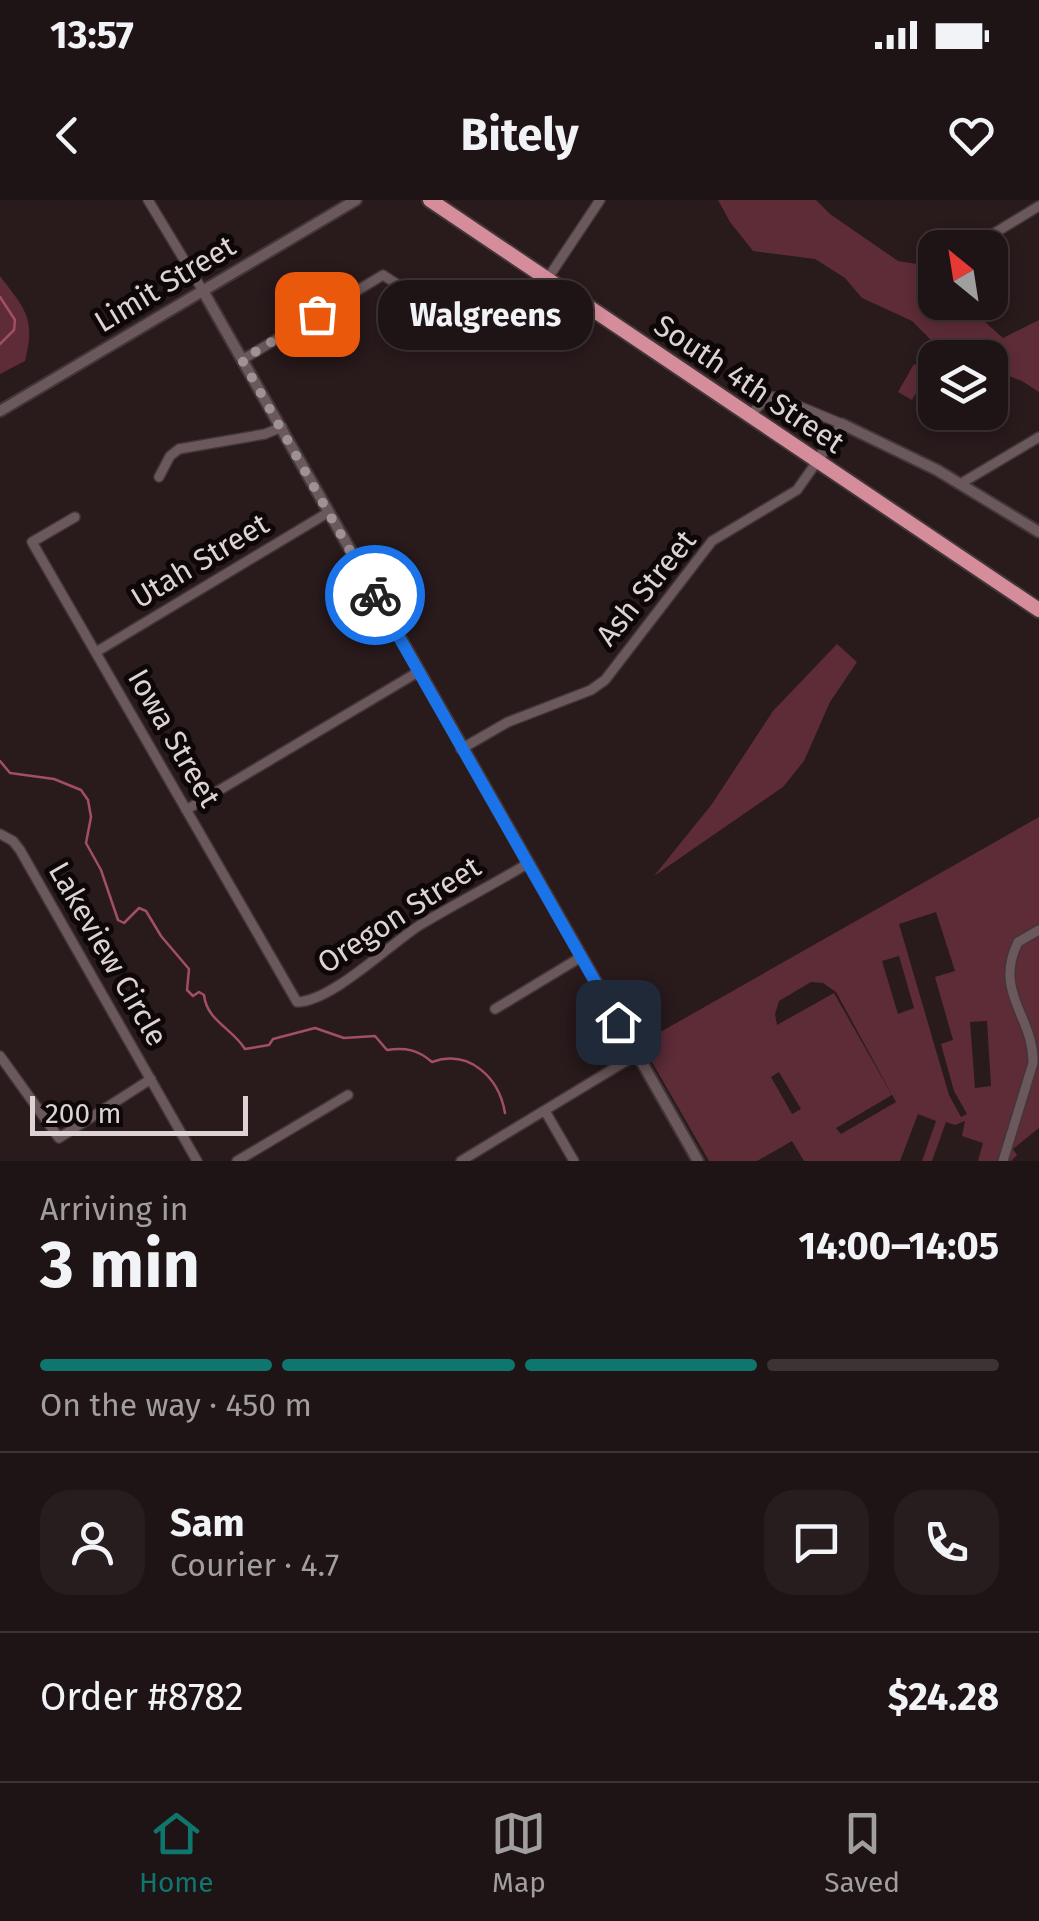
<!DOCTYPE html>
<html lang="en">
<head>
<meta charset="utf-8">
<style>
	:root { --surface:#1f1415; --page:#271d1e; --text:#f1f3f6; --muted:#a19ea0; --line:#3c3334; --accent:#0f766e }
	body { margin:0; font-family:"Fira Sans",sans-serif; background:var(--page); color:var(--text); height:100vh; display:flex; flex-direction:column; font-size:38px; white-space:nowrap }
	* { box-sizing:border-box; margin:0 }
	p { font-size:32px; color:var(--muted) }
	.icon { flex:none; width:55px; height:55px; fill:none; stroke:currentColor; stroke-width:2; stroke-linecap:round; stroke-linejoin:round }
	.map { position:relative; height:961px; overflow:hidden }
	.details { display:flex; flex-direction:column; background:var(--surface); flex:1 }
	.details>* { flex:none }
	.needle { width:65px; rotate:330deg }
	.buttons { position:absolute; left:918px; top:30px; display:grid; gap:20px }
	.buttons a { display:grid; place-items:center; width:90px; height:90px; border-radius:20px; background:var(--surface); box-shadow:0 5px 15px #0003,0 0 0 2px var(--line); font-size:50px }
	.scale { position:absolute; left:30px; bottom:25px; width:218px; box-sizing:border-box; padding-left:10px; border:5px solid #ded3d4; border-top:0; font-size:28px; line-height:35px; white-space:nowrap; color:#ded3d4; -webkit-text-stroke:8px #0d0708; paint-order:stroke }
	.pin { position:absolute; display:grid; place-items:center; width:85px; height:85px; color:#fff; margin:-42px; border-radius:20px; box-shadow:0 5px 15px #0006 }
	.courier { position:absolute; display:grid; place-items:center; width:100px; height:100px; margin:-50px; border:8px solid #1a73e8; border-radius:50%; background:#fff; color:#222; box-shadow:0 2px 12px #0007 }
	.bubble { position:absolute; height:70px; border-radius:30px; background:var(--surface); box-shadow:0 5px 15px #0003,0 0 0 2px var(--line); font-size:32px; font-weight:700; line-height:70px; text-align:center }
	.overview em { font-style:normal; font-weight:700 }
	.overview div { display:flex; flex-direction:column-reverse }
	.overview { display:flex; align-items:center; justify-content:space-between; height:170px; padding:0 40px }
	h1 { font-size:65px; font-weight:700; line-height:75px }
	.bar { display:grid; grid-template-columns:repeat(4,1fr); gap:15px 10px; align-content:center; height:120px; padding:0 40px }
	.bar i { height:12px; border-radius:8px; background:var(--line) }
	.bar .on { background:var(--accent) }
	.bar p { grid-column:span 4 }
	.line { display:flex; align-items:center; gap:25px; padding:0 40px; border-top:2px solid var(--line) }
	.line div { flex:1 }
	.round { display:grid; place-items:center; flex:none; width:105px; height:105px; border-radius:30px; background:var(--page) }
	.status { display:flex; justify-content:space-between; align-items:center; height:70px; padding:0 50px; background:var(--surface); direction:ltr }
	.status svg { height:28px; fill:currentColor }
	header { display:flex; justify-content:space-between; align-items:center; height:130px; padding:0 40px; background:var(--surface); font-size:45px; font-weight:700 }
	.dock { display:flex; justify-content:space-around; align-items:center; height:140px; border-top:2px solid var(--line); background:var(--surface); font-size:28px; color:var(--muted) }
	.dock a { display:grid; justify-items:center; gap:5px }
	.dock .on { color:var(--accent) }
	.map>svg:first-child { display:block }
	.green { fill:#5d2c37; fill-rule:evenodd }
	.lines { fill:none; stroke-linecap:round; stroke-linejoin:round }
	.stream { stroke:#a34f63; stroke-width:2.5 }
	.minor-casing { stroke:#423638; stroke-width:12 }
	.tertiary-casing { stroke:#423638; stroke-width:14 }
	.trunk-casing { stroke:#423638; stroke-width:18 }
	.minor { stroke:#6b585c; stroke-width:9 }
	.tertiary { stroke:#6b585c; stroke-width:10 }
	.trunk { stroke:#d68d9b; stroke-width:14 }
	.done { stroke:#9f9294; stroke-width:10; stroke-dasharray:0 18 }
	.route { stroke:#1a73e8; stroke-width:12 }
	.labels { text-anchor:middle; dominant-baseline:central; stroke-width:10; stroke-linejoin:round; paint-order:stroke }
	.street-label { font-size:30px; fill:#ded3d4; stroke:#0d0708 }
</style>
</head>
<body>
<div class="status"><b>13:57</b><svg viewBox="0 0 49 12"><path d="M0 12V9h3v3zM5 12V6h3v6zM10 12V3h3v9zM15 12V0h3v12zM26 1h20v11H26zM47 4h2v5h-2z"/></svg></div>
<header><svg class="icon" aria-label="back" viewBox="0 0 24 24"><path d="M15 5l-7 7 7 7"/></svg>Bitely<svg class="icon" aria-label="heart" viewBox="0 0 24 24"><path d="M12 20l-8-8c-3-5 5-10 8-4 3-6 11-1 8 4z"/></svg></header>
<div class="map">
<svg width="1039" height="961" viewBox="0 0 1039 961">
	<rect width="100%" height="100%" fill="#291a1c"/>
	<path class="green" d="M 718,0 L 816,0 L 830,14 L 898,61 L 935,67 L 935,102 L 971,103 L 975,113 L 1003,138 L 1039,120 L 1039,192 L 1022,181 L 990,169 L 990,158 L 956,157 L 938,147 L 912,121 L 862,98 L 845,78 L 815,59 L 753,51 L 730,22 Z
		M 0,76 C 25,109 36,118 25,161 L 0,174 Z
		M 914,164 L 929,173 L 912,200 L 898,192 Z
		M 837,444 L 857,462 L 830,502 L 804,561 L 783,587 L 654,676 L 712,604 L 773,511 Z
		M 1039,617 L 1039,928 L 1013,949 L 1017,955 L 1011,961 L 978,961 L 983,943 L 962,936 L 965,921 L 955,925 L 946,922 L 932,961 L 922,961 L 936,921 L 918,914 L 900,961 L 804,961 L 792,941 L 757,961 L 709,961 L 641,843 ZM 936,712 L 955,771 L 935,777 L 953,840 L 941,844 L 954,891 L 967,914 L 961,917 L 949,895 L 899,724 ZM 899,756 L 914,808 L 898,814 L 882,761 ZM 811,782 L 823,783 L 836,792 L 896,902 L 841,934 L 836,928 L 892,895 L 834,793 L 777,825 L 775,814 L 779,801 ZM 987,821 L 991,886 L 975,888 L 970,822 ZM 779,872 L 801,909 L 792,914 L 771,877 Z"/>
	<g class="lines">
		<path class="stream" d="M 0,97 L 15,120 L 14,130 L 0,144
			M 0,561 L 10,573 L 54,579 L 81,590 L 88,600 L 91,617 L 86,643 L 101,670 L 118,720 L 124,723 L 139,708 L 146,711 L 161,736 L 189,769 L 187,790 L 193,796 L 199,792 L 204,795 C 207,821 232,828 245,849 L 269,845 L 273,839 L 315,828 L 344,838 L 375,836 L 387,850 C 406,847 418,850 432,862 C 469,849 499,877 505,913"/>
		<defs>
			<path id="minor" d="M 148,0 L 203,91
				M 978,43 L 1039,6
				M 242,160 L 383,75 L 454,121 L 526,111 L 600,0
				M 749,217 L 767,197 L 777,197 L 842,224
				M 159,277 L 170,256 L 179,249 L 265,234 L 282,227
				M 960,284 L 1039,237
				M 75,317 L 32,342 L 297,802 C 331,802 390,744 420,725 C 455,704 492,685 527,664
				M 96,452 L 329,312
				M 461,549 L 508,522 L 591,490 L 605,480 L 712,341 L 797,290 L 816,263
				M 186,610 L 418,472
				M 0,634 L 13,641 L 20,650 L 197,961
				M 495,809 L 581,757
				M 0,856 L 59,938 L 151,879
				M 545,911 L 574,961
				M 237,961 L 348,895
				M 461,961 L 636,855
				M 1003,961 L 1033,863 C 1034,816 993,793 1018,742 L 1039,730"/>
			<path id="tertiary" d="M 203,91 L 698,961
				M 0,211 L 356,0
				M 816,263 L 842,224 L 937,270 L 1039,332"/>
			<path id="trunk" d="M 430,0 L 1039,410"/>
		</defs>
		<use href="#minor" class="minor-casing"/>
		<use href="#tertiary" class="tertiary-casing"/>
		<use href="#trunk" class="trunk-casing"/>
		<use href="#minor" class="minor"/>
		<use href="#tertiary" class="tertiary"/>
		<use href="#trunk" class="trunk"/>
	</g>
	<g class="lines">
		<path class="done" d="M 317,114 L 242,160 L 375,395"/>
		<path class="route" d="M 375,395 L 618,822"/>
	</g>
	<g class="labels">
		<g class="street-label">
			<text transform="translate(165 84) rotate(-31)">Limit Street</text>
			<text transform="translate(749 184) rotate(34)">South 4th Street</text>
			<text transform="translate(200 361) rotate(-31)">Utah Street</text>
			<text transform="translate(646 388) rotate(-51)">Ash Street</text>
			<text transform="translate(174 538) rotate(60)">Iowa Street</text>
			<text transform="translate(399 715) rotate(-33)">Oregon Street</text>
			<text transform="translate(108 754) rotate(60)">Lakeview Circle</text>
		</g>
	</g>
</svg>
<div class="buttons">
<a><svg class="needle" viewBox="-14 -14 28 28"><path d="M0-13l5 13h-10z" fill="#e53935"/><path d="M0 13l5-13h-10z" fill="#a19ea0"/></svg></a>
<a><svg class="icon" aria-label="layers" viewBox="0 0 24 24"><path d="M12 4l9 5-9 5-9-5zM3 14l9 5 9-5"/></svg></a>
</div>
<div class="scale">200 m</div>
<div class="pin" style="left:317px;top:114px;background:#ea580c"><svg class="icon" aria-label="bag" viewBox="0 0 24 24"><path d="M5 8h14l-1 12H6zM9 8a3 3 0 0 1 6 0"/></svg></div>
<div class="pin" style="left:618px;top:822px;background:#1f2937"><svg class="icon" aria-label="home" viewBox="0 0 24 24"><path d="M3 11l9-7 9 7M6 9v11h12V9"/></svg></div>
<div class="courier" style="left:375px;top:395px"><svg class="icon" aria-label="bike" viewBox="0 0 24 24"><circle cx="6" cy="16" r="4"/><circle cx="18" cy="16" r="4"/><path d="M6 16l4-8h5l3 8M10 8l3 8H6M13 5h3"/></svg></div>
<div class="bubble" style="left:378px;top:80px;width:215px">Walgreens</div>
</div>
<section class="details">
<div class="overview"><div><h1>3 min</h1><p>Arriving in</p></div><em>14:00–14:05</em></div>
<div class="bar"><i class="on"></i><i class="on"></i><i class="on"></i><i></i><p>On the way · 450 m</p></div>
<div class="line" style="height:180px"><a class="round"><svg class="icon" aria-label="person" viewBox="0 0 24 24"><circle cx="12" cy="8" r="4"/><path d="M4 21q1-7 8-7t8 7"/></svg></a><div><b>Sam</b><p>Courier · 4.7</p></div><a class="round"><svg class="icon" aria-label="chat" viewBox="0 0 24 24"><path d="M4 5h16v11H9l-5 4z"/></svg></a><a class="round"><svg class="icon" aria-label="phone" viewBox="0 0 24 24"><path d="M5 4h4l2 5-3 2q2 4 5 5l2-3 5 2v4C11 20 4 13 5 4z"/></svg></a></div>
<div class="line" style="height:130px"><div>Order #8782</div><b>$24.28</b></div>
</section>
<nav class="dock">
<a class="on"><svg class="icon" aria-label="home" viewBox="0 0 24 24"><path d="M3 11l9-7 9 7M6 9v11h12V9"/></svg>Home</a>
<a><svg class="icon" aria-label="map" viewBox="0 0 24 24"><path d="M3 6l6-2 6 2 6-2v14l-6 2-6-2-6 2zM9 4v14M15 6v14"/></svg>Map</a>
<a><svg class="icon" aria-label="saved" viewBox="0 0 24 24"><path d="M7 4h10v16l-5-4-5 4z"/></svg>Saved</a>
</nav>
</body>
</html>
